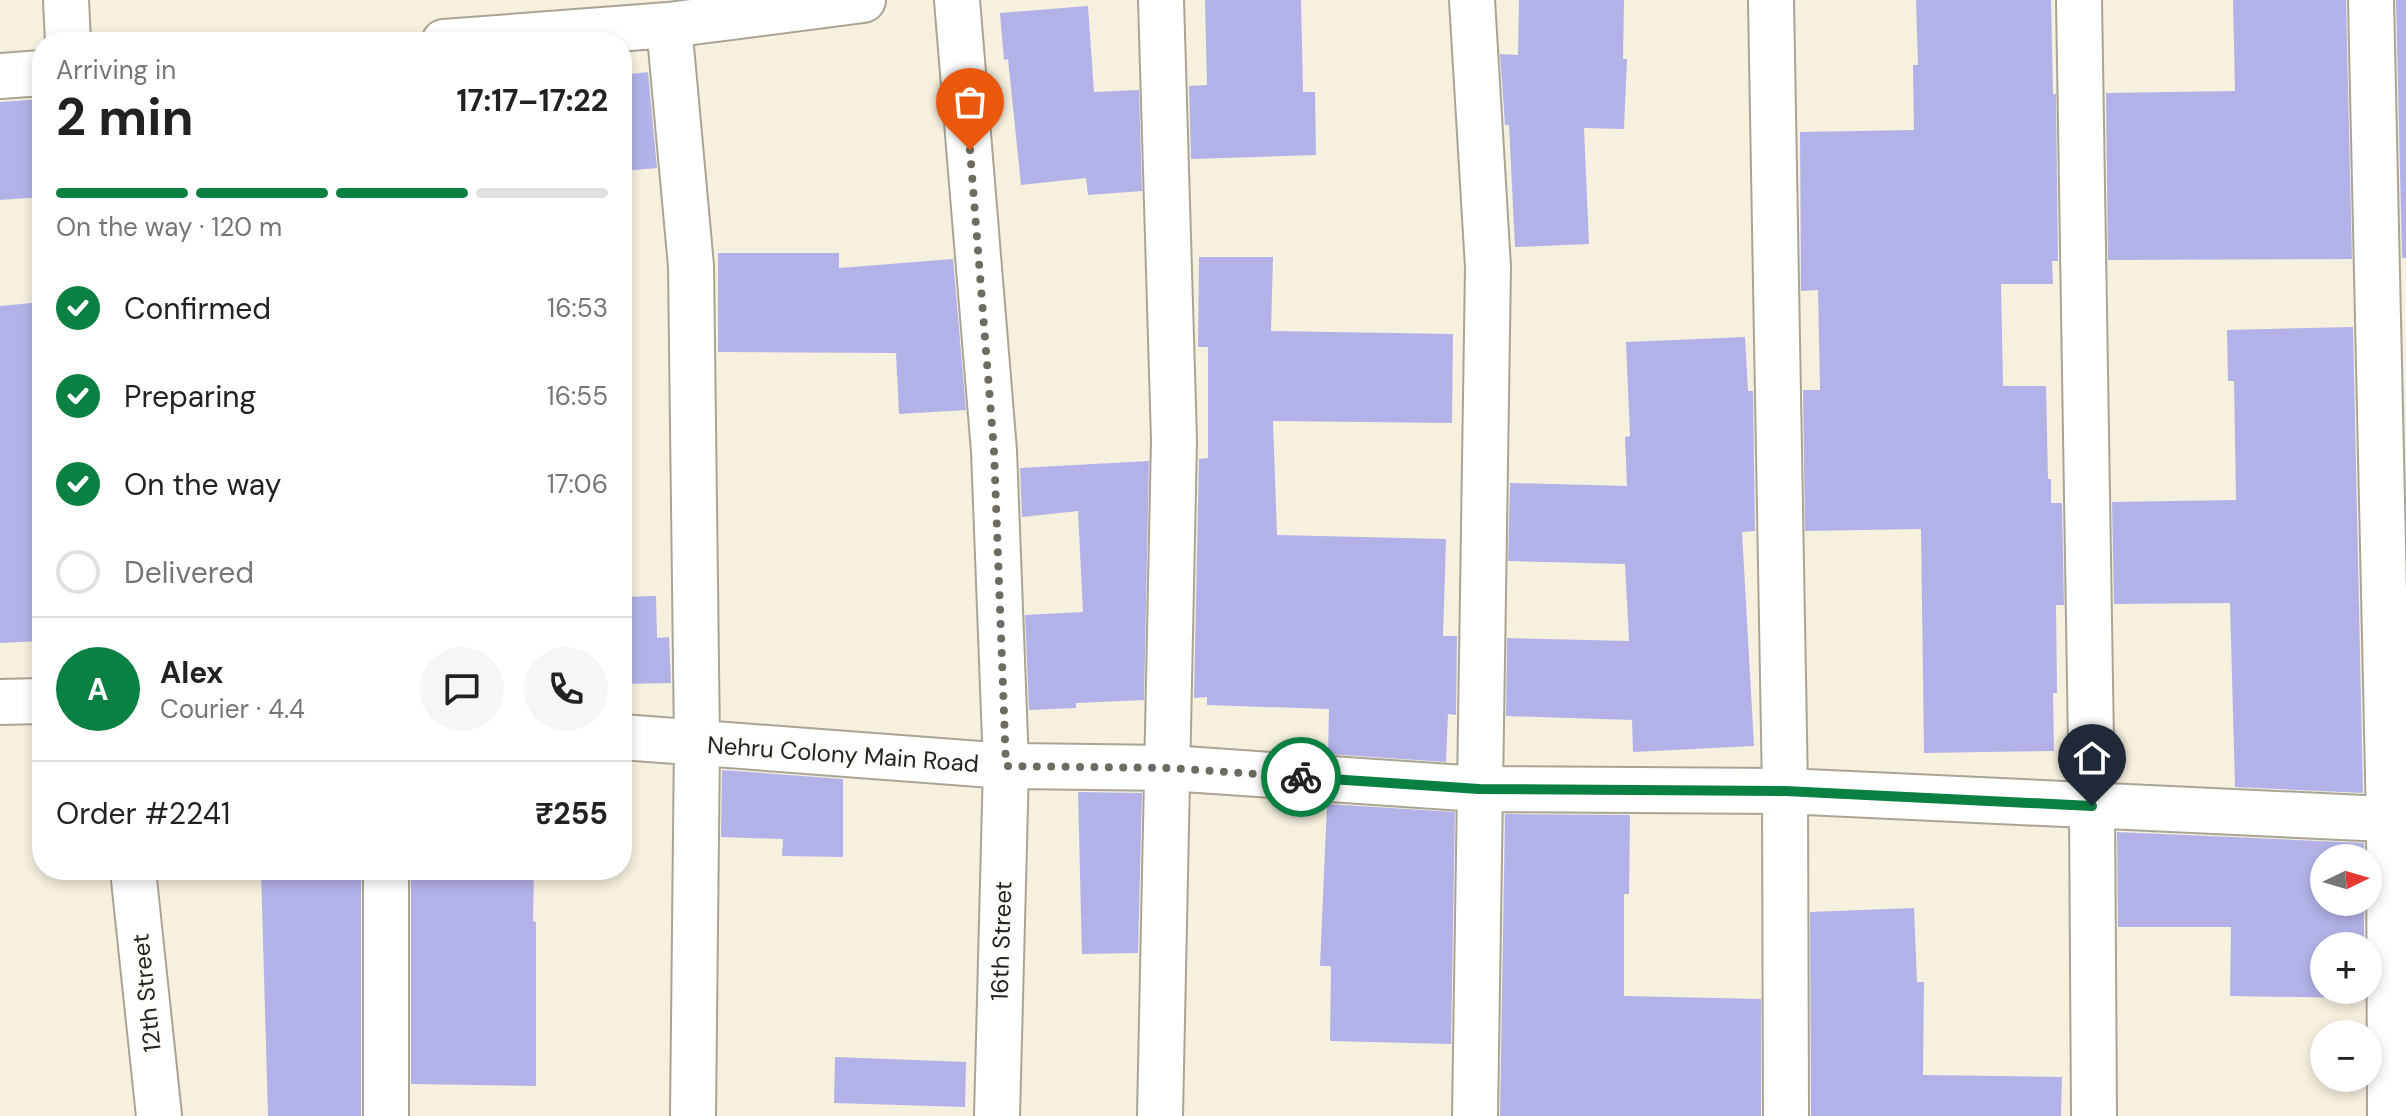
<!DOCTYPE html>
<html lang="en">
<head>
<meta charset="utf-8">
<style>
	:root { --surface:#fff; --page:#f6f6f6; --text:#222; --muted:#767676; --line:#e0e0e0; --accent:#0b8043 }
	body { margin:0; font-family:"DM Sans",sans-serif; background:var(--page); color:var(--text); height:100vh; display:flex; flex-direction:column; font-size:30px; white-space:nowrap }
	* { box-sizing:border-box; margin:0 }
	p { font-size:26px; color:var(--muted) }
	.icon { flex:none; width:44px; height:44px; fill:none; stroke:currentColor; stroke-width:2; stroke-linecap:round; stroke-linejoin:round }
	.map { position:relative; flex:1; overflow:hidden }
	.sheet { position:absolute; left:32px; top:32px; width:600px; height:848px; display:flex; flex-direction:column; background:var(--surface); border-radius:32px; box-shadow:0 4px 12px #0003 }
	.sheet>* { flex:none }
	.needle { width:52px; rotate:85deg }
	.tools { position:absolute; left:2310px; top:844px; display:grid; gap:16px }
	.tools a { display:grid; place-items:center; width:72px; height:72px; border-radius:50%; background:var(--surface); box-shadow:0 4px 12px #0003; font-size:40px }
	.pin { position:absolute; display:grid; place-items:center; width:68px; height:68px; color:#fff; margin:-82px -34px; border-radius:50% 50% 50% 0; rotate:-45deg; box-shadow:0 0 8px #0007 }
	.pin .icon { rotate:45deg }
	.courier { position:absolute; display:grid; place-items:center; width:80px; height:80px; margin:-40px; border:6px solid #0b8043; border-radius:50%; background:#fff; color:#222; box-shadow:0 2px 10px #0007 }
	.head em { font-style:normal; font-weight:700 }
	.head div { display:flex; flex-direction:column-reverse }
	.head { display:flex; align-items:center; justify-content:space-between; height:136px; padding:0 24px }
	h1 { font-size:52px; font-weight:700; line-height:60px }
	.bar { display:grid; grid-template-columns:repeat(4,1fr); gap:12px 8px; align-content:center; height:96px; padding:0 24px }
	.bar i { height:10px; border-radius:6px; background:var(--line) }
	.bar .on { background:var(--accent) }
	.bar p { grid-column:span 4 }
	.line { display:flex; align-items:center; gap:20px; padding:0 24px; border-top:2px solid var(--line) }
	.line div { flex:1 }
	.round { display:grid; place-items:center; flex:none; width:84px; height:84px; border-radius:42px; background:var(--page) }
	ol { padding:0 24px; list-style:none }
	li { display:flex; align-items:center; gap:24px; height:88px }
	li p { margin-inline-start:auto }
	li .icon { padding:8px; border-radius:50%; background:var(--accent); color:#fff; stroke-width:4 }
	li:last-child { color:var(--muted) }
	li i { width:44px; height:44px; border:4px solid var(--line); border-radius:50% }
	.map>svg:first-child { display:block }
	.building { fill:#b3b2e8 }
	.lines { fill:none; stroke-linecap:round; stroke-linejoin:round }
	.minor-casing { stroke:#aaa495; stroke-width:48 }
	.minor { stroke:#fff; stroke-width:44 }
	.done { stroke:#6e6b61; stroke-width:8; stroke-dasharray:0 14.4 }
	.route { stroke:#0b8043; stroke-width:10 }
	.labels { text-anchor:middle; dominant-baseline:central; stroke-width:6; stroke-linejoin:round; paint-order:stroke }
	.street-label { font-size:24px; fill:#25231d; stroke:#fefdfa }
</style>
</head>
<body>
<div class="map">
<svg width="2406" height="1116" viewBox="0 0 2406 1116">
	<rect width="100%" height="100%" fill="#f6f0df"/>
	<path class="building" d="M 1205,0 L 1301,0 L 1303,92 L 1315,92 L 1316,155 L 1191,159 L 1189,86 L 1207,85 Z
		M 1519,0 L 1624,0 L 1623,59 L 1627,59 L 1624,129 L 1584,128 L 1589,244 L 1515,247 L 1509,125 L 1505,125 L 1500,54 L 1518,55 Z
		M 1916,0 L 2051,0 L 2053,94 L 2056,94 L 2058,261 L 2052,261 L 2053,284 L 2001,284 L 2003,386 L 2046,386 L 2048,479 L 2051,479 L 2051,503 L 2062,503 L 2064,605 L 2056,605 L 2057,693 L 2053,693 L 2054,751 L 1924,753 L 1921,529 L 1805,531 L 1803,390 L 1820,390 L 1818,290 L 1801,291 L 1800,132 L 1914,130 L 1913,65 L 1918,65 Z
		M 2233,0 L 2346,0 L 2352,259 L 2108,260 L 2106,93 L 2235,91 Z
		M 2396,0 L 2406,0 L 2406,258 L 2402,258 Z
		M 1088,6 L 1094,92 L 1139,90 L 1142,191 L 1088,195 L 1086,178 L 1021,185 L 1008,59 L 1004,60 L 1000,13 Z
		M 648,72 L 657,168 L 622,171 L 622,75 Z
		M 42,99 L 42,197 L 0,200 L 0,102 Z
		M 718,253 L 839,253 L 839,268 L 953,259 L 966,410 L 899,414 L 896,353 L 718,352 Z
		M 1199,257 L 1273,257 L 1271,331 L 1453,334 L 1452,423 L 1273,421 L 1277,535 L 1446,539 L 1443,636 L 1457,636 L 1456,715 L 1448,714 L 1446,762 L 1328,754 L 1329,709 L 1207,705 L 1207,697 L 1194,698 L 1199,459 L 1208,458 L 1208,347 L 1198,347 Z
		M 42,302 L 42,641 L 0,643 L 0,306 Z
		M 2353,327 L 2363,793 L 2235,787 L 2230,603 L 2114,604 L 2112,502 L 2236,500 L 2234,381 L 2228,381 L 2227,330 Z
		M 1745,337 L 1748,391 L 1753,391 L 1755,531 L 1742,532 L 1754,746 L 1633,752 L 1632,720 L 1506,716 L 1507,638 L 1629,641 L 1625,564 L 1508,561 L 1510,483 L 1627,486 L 1625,437 L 1630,436 L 1626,342 Z
		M 1149,461 L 1144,700 L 1076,703 L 1076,708 L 1029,710 L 1025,615 L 1083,612 L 1078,511 L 1022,517 L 1020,468 Z
		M 656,596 L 657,638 L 669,637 L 671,683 L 622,684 L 622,597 Z
		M 722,770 L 843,779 L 843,857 L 782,856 L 783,839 L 721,837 Z
		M 1078,792 L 1142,793 L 1138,953 L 1082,954 Z
		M 1327,804 L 1455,812 L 1451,1044 L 1330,1041 L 1331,966 L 1320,966 Z
		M 1505,814 L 1630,815 L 1629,894 L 1624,894 L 1624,996 L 1761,999 L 1761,1116 L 1500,1116 Z
		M 2117,832 L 2364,843 L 2364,858 L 2324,858 L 2324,902 L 2364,902 L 2364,946 L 2324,946 L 2324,990 L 2359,990 L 2359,998 L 2230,996 L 2231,927 L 2118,927 Z
		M 261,870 L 361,870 L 361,1116 L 268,1116 Z
		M 411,870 L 534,870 L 533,921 L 536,922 L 536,1086 L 411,1084 Z
		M 1914,908 L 1917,982 L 1924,982 L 1923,1075 L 2062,1077 L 2061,1116 L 1811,1116 L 1810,912 Z
		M 835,1057 L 966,1062 L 965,1107 L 834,1103 Z"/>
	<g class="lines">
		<defs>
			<path id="minor" d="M 66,0 L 68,42
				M 957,0 L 994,451 L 1006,766 L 997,1116
				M 1472,0 L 1488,267 L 1475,1116
				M 1771,0 L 1785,791 L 1786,1116
				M 2079,0 L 2092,806 L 2094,1116
				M 2371,0 L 2389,820 L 2390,1116
				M 669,25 L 691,266 L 697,742 L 693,1116
				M 444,42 L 669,25 L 863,0
				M 0,76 L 42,73
				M 0,702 L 42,701
				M 622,737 L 1006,766 L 1169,768 L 1479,789 L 1785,791 L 2406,820
				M 133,870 L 159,1116
				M 386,870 L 386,1116
				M 1160,1116 L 1174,440 L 1161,0"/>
		</defs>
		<use href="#minor" class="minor-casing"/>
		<use href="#minor" class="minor"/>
	</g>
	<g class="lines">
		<path class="done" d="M 970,150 L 994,451 L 1006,766 L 1169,768 L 1301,777"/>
		<path class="route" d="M 1301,777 L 1479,789 L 1785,791 L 2092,806"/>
	</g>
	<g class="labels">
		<g class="street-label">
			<text transform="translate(843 754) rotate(4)">Nehru Colony Main Road</text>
			<text transform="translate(1001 941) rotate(-88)">16th Street</text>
			<text transform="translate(146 993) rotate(-96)">12th Street</text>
		</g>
	</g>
</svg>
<div class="tools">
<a><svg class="needle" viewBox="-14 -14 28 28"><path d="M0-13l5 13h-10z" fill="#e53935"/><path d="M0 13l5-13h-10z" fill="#767676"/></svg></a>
<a>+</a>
<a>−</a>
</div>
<div class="pin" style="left:970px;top:150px;background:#ea580c"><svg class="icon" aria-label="bag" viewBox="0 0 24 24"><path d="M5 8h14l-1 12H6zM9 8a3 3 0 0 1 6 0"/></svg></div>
<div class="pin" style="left:2092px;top:806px;background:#1f2937"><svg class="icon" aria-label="home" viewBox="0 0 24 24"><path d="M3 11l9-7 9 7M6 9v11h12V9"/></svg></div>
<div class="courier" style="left:1301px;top:777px"><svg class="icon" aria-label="bike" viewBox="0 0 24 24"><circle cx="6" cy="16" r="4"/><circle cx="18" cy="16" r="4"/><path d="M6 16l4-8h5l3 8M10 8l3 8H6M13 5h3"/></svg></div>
<section class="sheet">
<div class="head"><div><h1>2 min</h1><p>Arriving in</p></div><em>17:17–17:22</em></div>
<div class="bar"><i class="on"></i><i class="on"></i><i class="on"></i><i></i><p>On the way · 120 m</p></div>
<ol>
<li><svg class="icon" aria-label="check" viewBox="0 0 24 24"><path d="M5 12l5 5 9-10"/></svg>Confirmed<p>16:53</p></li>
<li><svg class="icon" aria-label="check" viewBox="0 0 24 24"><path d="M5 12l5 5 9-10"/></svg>Preparing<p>16:55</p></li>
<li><svg class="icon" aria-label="check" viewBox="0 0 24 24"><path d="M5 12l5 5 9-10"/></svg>On the way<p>17:06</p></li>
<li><i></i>Delivered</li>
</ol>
<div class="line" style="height:144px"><b class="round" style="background:var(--accent);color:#fff">A</b><div><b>Alex</b><p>Courier · 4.4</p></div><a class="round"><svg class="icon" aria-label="chat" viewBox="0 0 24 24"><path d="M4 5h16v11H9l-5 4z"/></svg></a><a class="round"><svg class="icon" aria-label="phone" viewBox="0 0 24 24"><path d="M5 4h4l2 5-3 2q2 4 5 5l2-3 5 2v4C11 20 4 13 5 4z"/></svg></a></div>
<div class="line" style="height:104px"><div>Order #2241</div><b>₹255</b></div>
</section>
</div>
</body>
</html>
